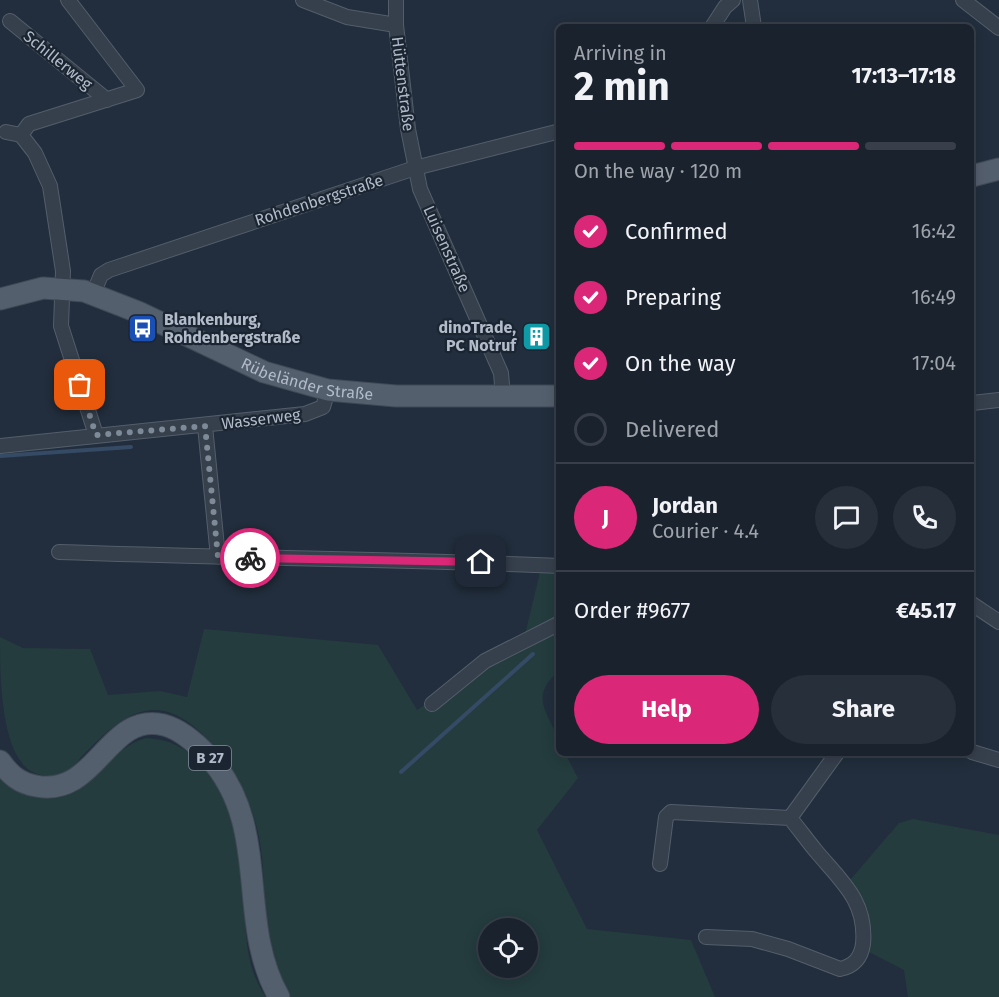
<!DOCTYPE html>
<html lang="en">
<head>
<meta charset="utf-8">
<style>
	:root { --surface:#1a222e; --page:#272f3a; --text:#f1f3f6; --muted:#9fa4aa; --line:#383f4a; --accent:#db2777 }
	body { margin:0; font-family:"Fira Sans",sans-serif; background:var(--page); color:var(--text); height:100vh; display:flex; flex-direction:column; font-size:22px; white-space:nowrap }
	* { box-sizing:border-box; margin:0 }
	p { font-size:20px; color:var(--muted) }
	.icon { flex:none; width:33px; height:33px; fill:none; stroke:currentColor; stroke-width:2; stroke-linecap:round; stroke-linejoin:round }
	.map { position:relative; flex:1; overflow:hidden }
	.sheet { position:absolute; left:556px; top:24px; width:418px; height:732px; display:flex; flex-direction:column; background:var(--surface); border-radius:9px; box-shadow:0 3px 15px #0003,0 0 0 2px var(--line) }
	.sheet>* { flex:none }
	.tools { position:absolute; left:478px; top:918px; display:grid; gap:12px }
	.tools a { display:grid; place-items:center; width:60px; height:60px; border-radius:50%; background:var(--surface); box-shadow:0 3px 15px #0003,0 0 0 2px var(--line); font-size:30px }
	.pin { position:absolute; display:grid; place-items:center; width:51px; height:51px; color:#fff; margin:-26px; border-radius:12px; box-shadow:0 3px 9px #0006 }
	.courier { position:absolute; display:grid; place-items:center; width:60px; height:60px; margin:-30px; border:4px solid #db2777; border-radius:50%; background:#fff; color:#222; box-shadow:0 2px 8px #0007 }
	.overview em { font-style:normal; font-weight:700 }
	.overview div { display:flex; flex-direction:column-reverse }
	.overview { display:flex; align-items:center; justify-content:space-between; height:102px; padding:0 18px }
	h1 { font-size:39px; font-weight:700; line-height:45px }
	.bar { display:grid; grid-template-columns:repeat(4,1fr); gap:9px 6px; align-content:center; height:72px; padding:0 18px }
	.bar i { height:8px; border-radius:4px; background:var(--line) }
	.bar .current { background:var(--accent) }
	.bar p { grid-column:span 4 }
	.line { display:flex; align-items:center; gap:15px; padding:0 18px; border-top:2px solid var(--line) }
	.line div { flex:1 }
	.round { display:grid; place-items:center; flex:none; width:63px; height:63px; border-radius:32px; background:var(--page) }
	ol { padding:0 18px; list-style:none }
	li { display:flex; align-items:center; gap:18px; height:66px }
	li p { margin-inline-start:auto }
	li .icon { padding:6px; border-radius:50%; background:var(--accent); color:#fff; stroke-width:4 }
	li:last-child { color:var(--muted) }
	li i { width:33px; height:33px; border:3px solid var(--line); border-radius:50% }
	.primary-button { display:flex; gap:12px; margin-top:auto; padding:12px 18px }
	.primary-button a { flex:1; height:69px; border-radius:36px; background:var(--accent); color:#fff; font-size:24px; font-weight:700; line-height:69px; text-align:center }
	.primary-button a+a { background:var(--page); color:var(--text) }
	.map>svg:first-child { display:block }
	.green { fill:#243c3e; fill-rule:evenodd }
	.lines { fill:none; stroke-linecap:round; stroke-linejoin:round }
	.stream { stroke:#354a65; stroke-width:4 }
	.minor-casing { stroke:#545e6b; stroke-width:16 }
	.primary-casing { stroke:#3f4956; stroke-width:23 }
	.minor { stroke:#36404d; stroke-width:14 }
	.primary { stroke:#545f6d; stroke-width:21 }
	.done { stroke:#7f8a98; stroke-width:6; stroke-dasharray:0 10.8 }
	.route { stroke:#db2777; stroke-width:8 }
	.labels { text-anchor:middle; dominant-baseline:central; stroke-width:4.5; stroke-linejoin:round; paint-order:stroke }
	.shield { fill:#1b2532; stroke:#848e9c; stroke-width:1.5 }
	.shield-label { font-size:15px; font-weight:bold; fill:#b1bbc9 }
	.street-label { font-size:16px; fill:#b1bbc9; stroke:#1b2532 }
	.poi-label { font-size:16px; font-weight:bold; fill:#b1bbc9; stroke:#1b2532; text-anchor:start }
</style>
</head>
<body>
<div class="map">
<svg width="999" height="997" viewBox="0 0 999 997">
	<rect width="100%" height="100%" fill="#222e3d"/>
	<path class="green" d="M 540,572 L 559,573 L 559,671 C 522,702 559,719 560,753 L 565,753 L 578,778 L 537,830 L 587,929 L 691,940 L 715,997 L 291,997 C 284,984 276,970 272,956 C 264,924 265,889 262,857 C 258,809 233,762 198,730 C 151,688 118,720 83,755 C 79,759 76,765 71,769 C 64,775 51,776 41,775 C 0,768 0,677 0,637 L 23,648 L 90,649 L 108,695 L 160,691 L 187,697 L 204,629 L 378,645 L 417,710 L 525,635 ZM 489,928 L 528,928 L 528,968 L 489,968 Z
		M 146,738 C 171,739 188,749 204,768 C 235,806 245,861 245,910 C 246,941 247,970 266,997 L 0,997 L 0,779 C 12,792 24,796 41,797 C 95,801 102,750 146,738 Z
		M 913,819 L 999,835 L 999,997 L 908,997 L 904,970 L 867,951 L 870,926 L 850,880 L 899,823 Z"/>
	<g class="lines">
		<path class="stream" d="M 0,456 L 131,447
			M 401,772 L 533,654"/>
		<defs>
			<path id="minor" d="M 303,0 L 347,17 L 396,25
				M 396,0 L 396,25 L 408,129 L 420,189 L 501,373 L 503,397
				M 750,0 L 754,27
				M 963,0 L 999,28
				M 10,21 L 107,100
				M 712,27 L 725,7 L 733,0
				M 6,132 L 21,135 L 35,153 L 50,186 L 63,271 L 61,326 L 96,435
				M 21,135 L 29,124 L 137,90 L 68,0
				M 93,294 L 101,275 L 109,270 L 415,168 L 560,131
				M 972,403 L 999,400
				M 205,426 L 218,557
				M 0,446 L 305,414 L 323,407 L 328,390
				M 59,552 C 226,558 393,559 560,566
				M 972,604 L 999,622
				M 432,704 L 485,661 L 560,623
				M 972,752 L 999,760
				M 790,818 L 837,753
				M 660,864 L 666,817 L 671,812 L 790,818 C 799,829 807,840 816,851 C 841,881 867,901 863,944 C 861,958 854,966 840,969 L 788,949 L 752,939 L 706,937"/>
			<g id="primary">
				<path d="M 972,176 L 999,169"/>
				<path id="s1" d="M 0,299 L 43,288 L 84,291 L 138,312 L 264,372 L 328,390 L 396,396 L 560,396"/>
				<path d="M 0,761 C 10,775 19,783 36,786 C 97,798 107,711 164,725 C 182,730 196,743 208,756 C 273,827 235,920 279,997"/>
			</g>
		</defs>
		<use href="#minor" class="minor-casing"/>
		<use href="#primary" class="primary-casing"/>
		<use href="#minor" class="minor"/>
		<use href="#primary" class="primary"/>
	</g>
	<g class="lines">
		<path class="done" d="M 80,385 L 96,435 L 205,426 L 218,557 L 250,558"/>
		<path class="route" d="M 250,558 L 481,562"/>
	</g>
	<defs>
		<symbol id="bus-square" viewBox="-11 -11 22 22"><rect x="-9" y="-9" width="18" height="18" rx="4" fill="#1a4fb4" stroke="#1b2532"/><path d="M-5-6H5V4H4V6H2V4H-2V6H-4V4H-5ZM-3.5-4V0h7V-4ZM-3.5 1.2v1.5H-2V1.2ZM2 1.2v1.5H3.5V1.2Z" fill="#fff"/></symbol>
		<symbol id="building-square" viewBox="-11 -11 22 22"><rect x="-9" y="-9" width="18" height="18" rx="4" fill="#0f9aa8" stroke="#1b2532"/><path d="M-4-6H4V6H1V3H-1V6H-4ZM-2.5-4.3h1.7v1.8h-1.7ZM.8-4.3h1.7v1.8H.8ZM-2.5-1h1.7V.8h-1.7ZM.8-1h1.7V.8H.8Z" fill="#fff"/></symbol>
	</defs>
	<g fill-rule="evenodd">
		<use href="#bus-square" x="126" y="312" width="33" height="33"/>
		<use href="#building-square" x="520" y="320" width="33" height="33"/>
	</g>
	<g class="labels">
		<rect class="shield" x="189" y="746" width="42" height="24" rx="4.5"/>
		<g class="shield-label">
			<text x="210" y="758">B 27</text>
		</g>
		<g class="street-label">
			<text transform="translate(58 60) rotate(39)">Schillerweg</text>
			<text transform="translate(403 84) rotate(83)">Hüttenstraße</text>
			<text transform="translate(319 200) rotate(-18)">Rohdenbergstraße</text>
			<text transform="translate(447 249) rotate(66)">Luisenstraße</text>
			<text stroke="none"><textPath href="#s1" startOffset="327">Rübeländer Straße</textPath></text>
			<text transform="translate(261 419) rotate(-7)">Wasserweg</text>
		</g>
		<g class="poi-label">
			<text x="164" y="319">Blankenburg,<tspan x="164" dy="18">Rohdenbergstraße</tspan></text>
			<text x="516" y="327" text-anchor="end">dinoTrade,<tspan x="516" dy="18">PC Notruf</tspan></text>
		</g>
	</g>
</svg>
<div class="tools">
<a><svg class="icon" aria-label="locate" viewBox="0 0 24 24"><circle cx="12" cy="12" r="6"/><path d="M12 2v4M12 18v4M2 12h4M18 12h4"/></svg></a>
</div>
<div class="pin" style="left:80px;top:385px;background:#ea580c"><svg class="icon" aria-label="bag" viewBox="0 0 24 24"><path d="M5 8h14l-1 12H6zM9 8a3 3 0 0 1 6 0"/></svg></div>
<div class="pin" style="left:481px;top:562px;background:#1f2937"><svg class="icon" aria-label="home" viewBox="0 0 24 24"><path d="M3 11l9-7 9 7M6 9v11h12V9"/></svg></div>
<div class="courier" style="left:250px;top:558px"><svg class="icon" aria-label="bike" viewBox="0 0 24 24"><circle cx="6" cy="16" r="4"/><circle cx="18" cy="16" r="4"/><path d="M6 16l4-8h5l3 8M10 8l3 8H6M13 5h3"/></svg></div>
<section class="sheet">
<div class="overview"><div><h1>2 min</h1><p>Arriving in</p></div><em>17:13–17:18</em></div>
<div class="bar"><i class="current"></i><i class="current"></i><i class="current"></i><i></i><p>On the way · 120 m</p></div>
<ol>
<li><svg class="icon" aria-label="check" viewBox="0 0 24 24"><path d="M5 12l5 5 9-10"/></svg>Confirmed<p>16:42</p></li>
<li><svg class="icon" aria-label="check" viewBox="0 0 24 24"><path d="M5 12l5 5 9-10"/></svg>Preparing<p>16:49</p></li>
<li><svg class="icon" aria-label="check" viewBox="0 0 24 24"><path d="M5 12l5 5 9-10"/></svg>On the way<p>17:04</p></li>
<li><i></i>Delivered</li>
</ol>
<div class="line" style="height:108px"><b class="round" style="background:var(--accent);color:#fff">J</b><div><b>Jordan</b><p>Courier · 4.4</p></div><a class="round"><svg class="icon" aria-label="chat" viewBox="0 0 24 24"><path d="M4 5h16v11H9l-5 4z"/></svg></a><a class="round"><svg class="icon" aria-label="phone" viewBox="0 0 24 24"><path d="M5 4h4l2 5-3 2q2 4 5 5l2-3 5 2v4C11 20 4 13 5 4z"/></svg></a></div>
<div class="line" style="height:78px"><div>Order #9677</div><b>€45.17</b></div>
<div class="primary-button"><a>Help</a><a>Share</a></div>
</section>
</div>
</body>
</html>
